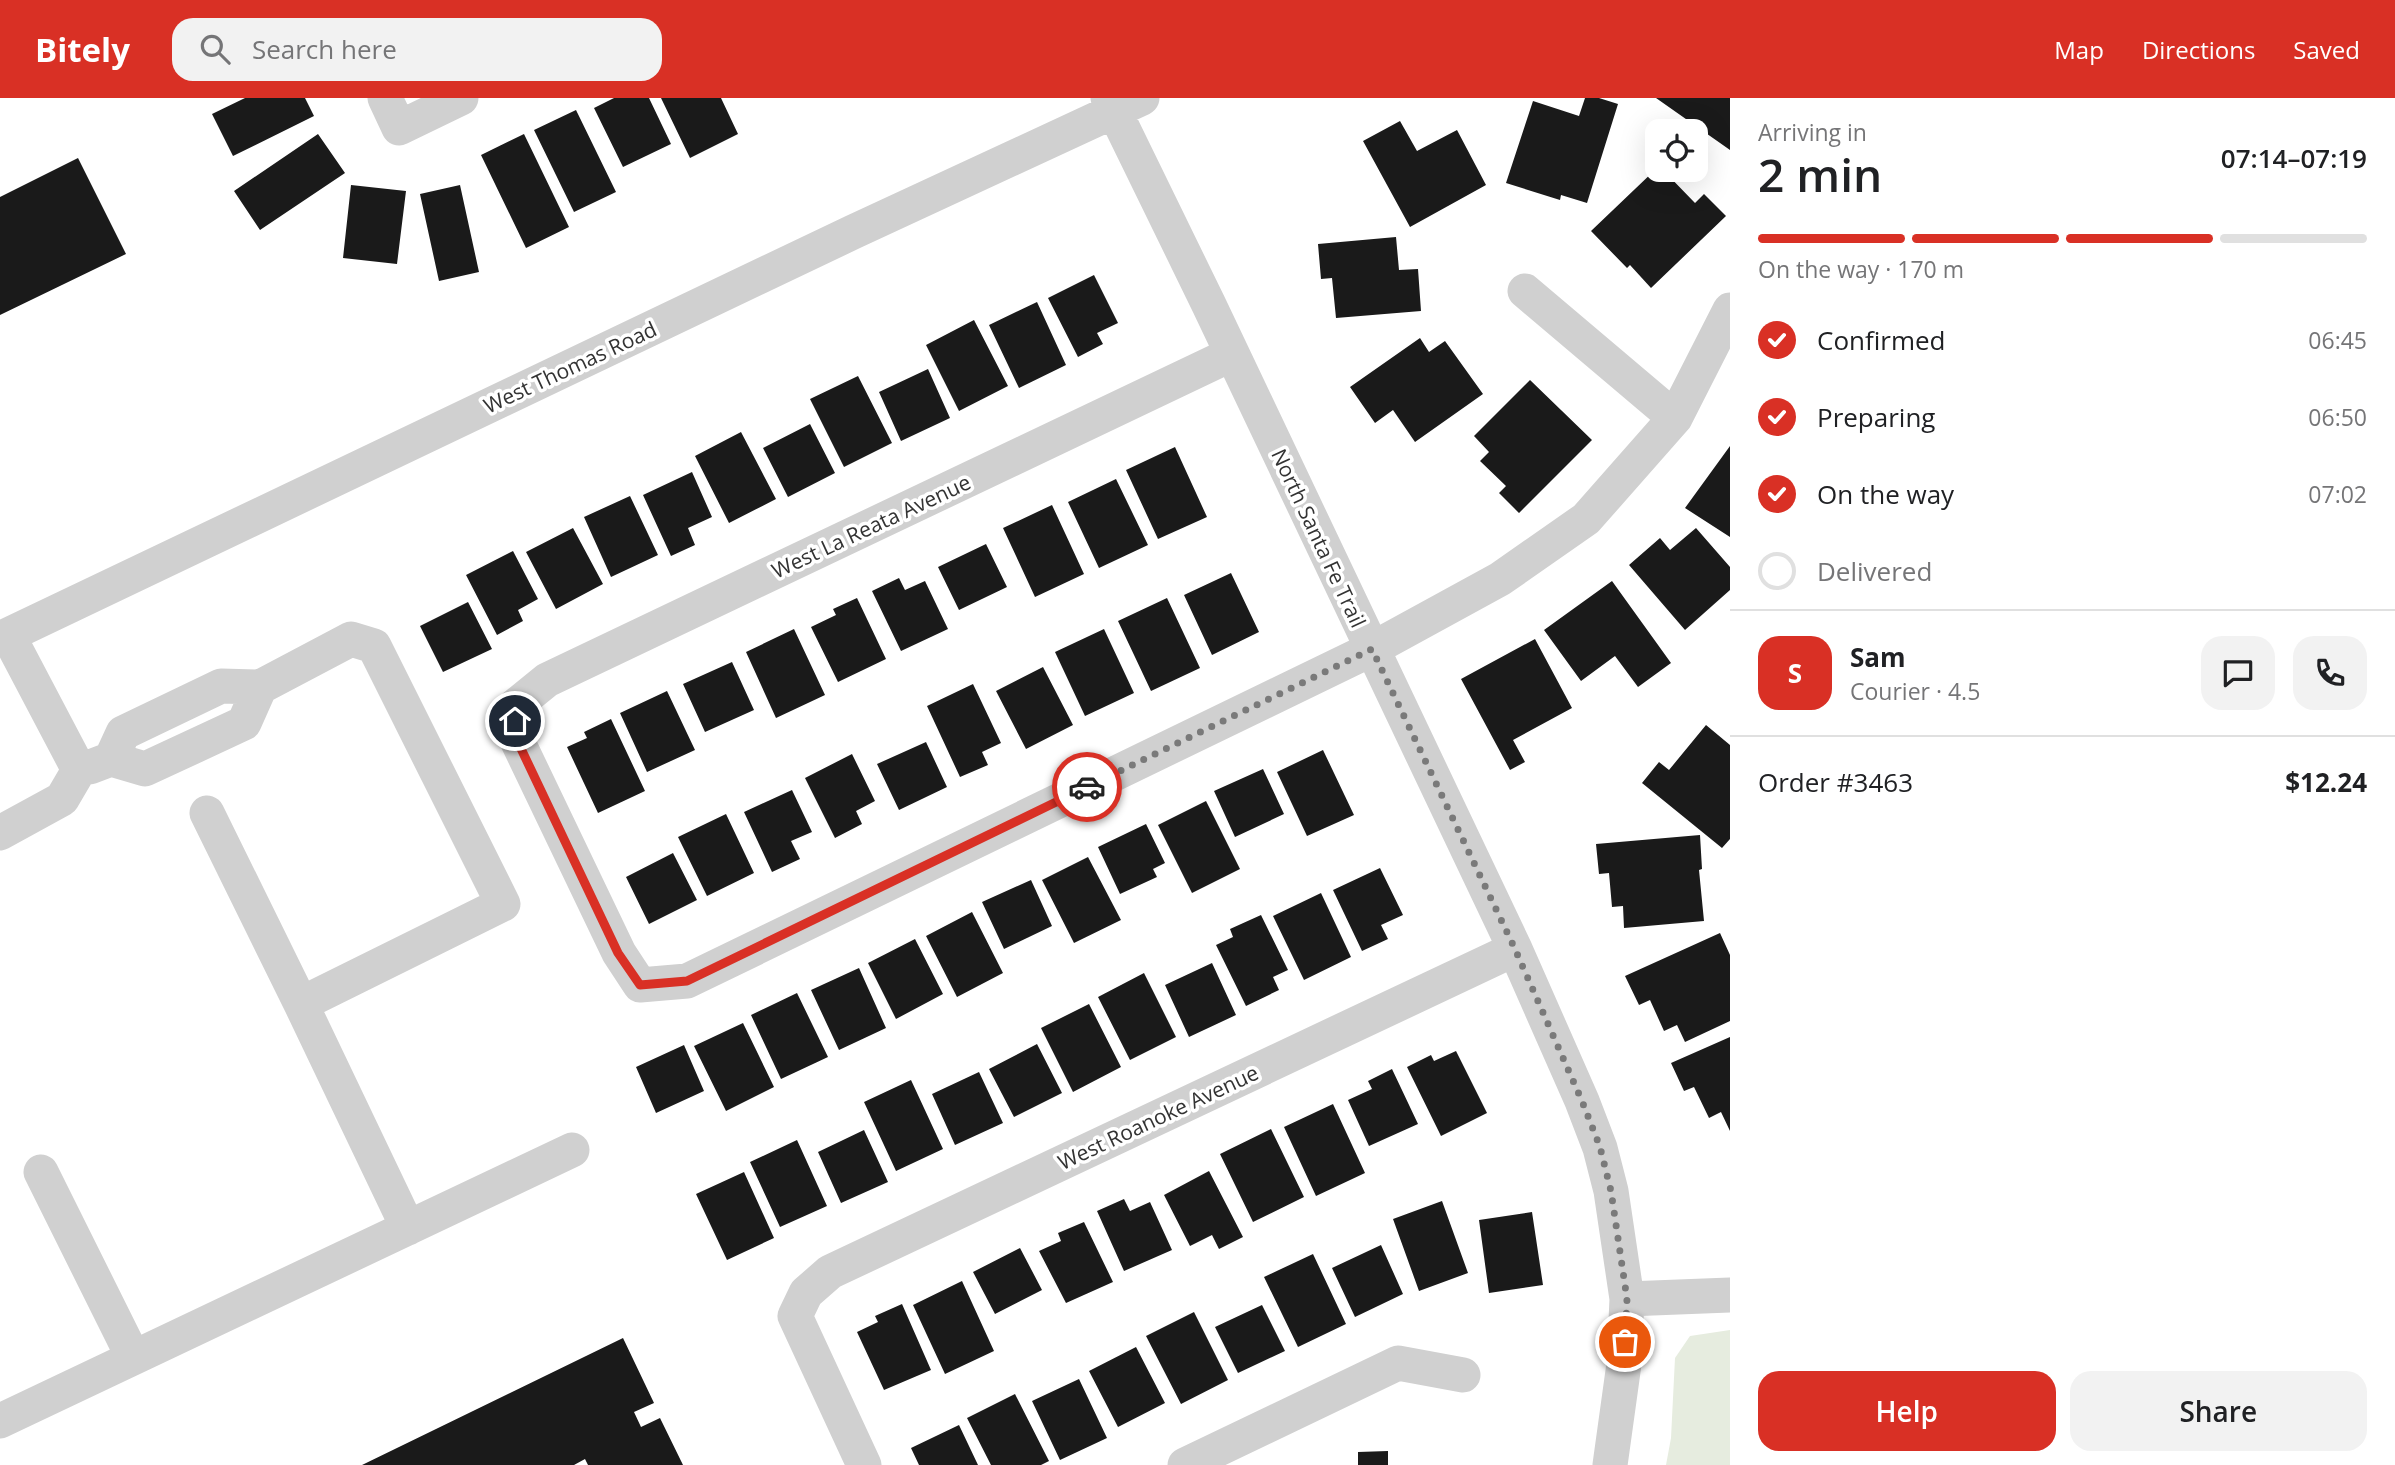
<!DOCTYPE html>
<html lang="en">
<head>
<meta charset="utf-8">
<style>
	:root { --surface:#fff; --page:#f2f2f2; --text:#202124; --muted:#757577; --line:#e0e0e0; --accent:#d93025 }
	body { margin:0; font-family:"Open Sans",sans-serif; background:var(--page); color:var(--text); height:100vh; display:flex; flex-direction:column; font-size:26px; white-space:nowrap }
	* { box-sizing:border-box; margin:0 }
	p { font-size:23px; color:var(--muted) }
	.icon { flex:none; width:38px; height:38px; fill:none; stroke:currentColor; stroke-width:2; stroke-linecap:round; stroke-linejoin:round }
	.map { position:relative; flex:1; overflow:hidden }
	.sheet { display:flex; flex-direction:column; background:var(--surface); width:665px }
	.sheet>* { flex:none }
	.buttons { position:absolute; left:1645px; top:21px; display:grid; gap:14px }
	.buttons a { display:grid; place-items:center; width:63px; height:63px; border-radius:14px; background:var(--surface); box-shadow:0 7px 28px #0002; font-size:35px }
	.pin { position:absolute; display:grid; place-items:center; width:60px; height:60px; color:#fff; margin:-30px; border:4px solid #fff; border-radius:50%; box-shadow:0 2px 7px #0007 }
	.courier { position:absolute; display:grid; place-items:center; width:70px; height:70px; margin:-35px; border:5px solid #d93025; border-radius:50%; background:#fff; color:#222; box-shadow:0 2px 9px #0007 }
	.overview em { font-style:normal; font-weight:600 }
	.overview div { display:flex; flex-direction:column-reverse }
	.overview { display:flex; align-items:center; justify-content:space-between; height:119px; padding:0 28px }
	h1 { font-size:46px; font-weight:600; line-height:52px }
	.bar { display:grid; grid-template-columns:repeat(4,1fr); gap:10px 7px; align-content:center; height:84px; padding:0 28px }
	.bar i { height:9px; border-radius:5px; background:var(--line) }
	.bar .current { background:var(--accent) }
	.bar p { grid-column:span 4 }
	.line { display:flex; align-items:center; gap:18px; padding:0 28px; border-top:2px solid var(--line) }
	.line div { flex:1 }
	.round { display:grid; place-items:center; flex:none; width:74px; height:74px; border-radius:21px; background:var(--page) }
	ol { padding:0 28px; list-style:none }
	li { display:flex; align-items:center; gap:21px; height:77px }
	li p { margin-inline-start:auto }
	li .icon { padding:7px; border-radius:50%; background:var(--accent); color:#fff; stroke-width:4 }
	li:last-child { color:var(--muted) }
	li i { width:38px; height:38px; border:4px solid var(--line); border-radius:50% }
	.button { display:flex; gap:14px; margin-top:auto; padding:14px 28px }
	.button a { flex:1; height:80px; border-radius:21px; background:var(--accent); color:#fff; font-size:28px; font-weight:600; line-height:80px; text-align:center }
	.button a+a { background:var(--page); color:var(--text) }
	header { display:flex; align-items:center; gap:42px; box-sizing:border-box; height:98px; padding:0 35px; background:var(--accent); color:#fff }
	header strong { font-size:33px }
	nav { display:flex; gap:38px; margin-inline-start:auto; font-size:24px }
	.search { width:490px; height:63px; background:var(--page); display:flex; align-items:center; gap:18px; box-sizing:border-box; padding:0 24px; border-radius:21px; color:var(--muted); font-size:26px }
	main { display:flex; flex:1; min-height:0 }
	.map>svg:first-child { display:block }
	.green { fill:#e6ecdf }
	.building { fill:#1a1a1a }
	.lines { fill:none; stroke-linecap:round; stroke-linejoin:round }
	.minor { stroke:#d0d0d0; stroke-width:35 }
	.done { stroke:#7a7a7a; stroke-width:7; stroke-dasharray:0 12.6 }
	.route { stroke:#d93025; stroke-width:9 }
	.labels { text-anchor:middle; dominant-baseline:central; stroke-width:7; stroke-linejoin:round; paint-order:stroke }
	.street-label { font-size:21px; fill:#333; stroke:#fff }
</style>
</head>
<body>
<header>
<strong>Bitely</strong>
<div class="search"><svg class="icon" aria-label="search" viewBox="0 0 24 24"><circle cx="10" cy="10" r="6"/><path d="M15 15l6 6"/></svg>Search here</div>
<nav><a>Map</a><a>Directions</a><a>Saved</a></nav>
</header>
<main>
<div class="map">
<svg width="1730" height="1367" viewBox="0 0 1730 1367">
	<rect width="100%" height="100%" fill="#fff"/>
	<path class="green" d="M 1730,1232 L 1730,1367 L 1666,1367 L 1671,1340 L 1675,1260 L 1690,1238 Z"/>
	<path class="building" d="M 245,0 L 305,0 L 314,18 L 233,58 L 212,16 Z
		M 614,0 L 649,0 L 671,46 L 623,69 L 594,10 Z
		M 661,0 L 721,0 L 738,36 L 690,60 Z
		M 1585,0 L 1599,0 L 1618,6 L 1587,105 L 1561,97 L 1560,102 L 1506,85 L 1533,3 L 1579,18 Z
		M 1656,0 L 1730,0 L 1730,52 Z
		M 576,12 L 616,94 L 574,114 L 534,32 Z
		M 1400,23 L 1417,53 L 1457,32 L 1486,87 L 1410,129 L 1363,43 Z
		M 318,36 L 345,75 L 260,132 L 234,93 Z
		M 524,36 L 569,129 L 526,150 L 481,57 Z
		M 78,60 L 126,156 L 0,217 L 0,99 Z
		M 1657,70 L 1657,72 L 1663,72 L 1695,105 L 1704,96 L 1726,118 L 1651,190 L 1630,167 L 1627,170 L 1591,133 Z
		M 351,87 L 406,93 L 397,166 L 343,160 Z
		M 460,87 L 479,174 L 439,183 L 420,96 Z
		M 1396,139 L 1399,172 L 1418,171 L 1421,213 L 1336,220 L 1332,180 L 1321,181 L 1318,146 Z
		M 1094,177 L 1118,225 L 1097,235 L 1103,246 L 1078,259 L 1048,200 Z
		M 1037,204 L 1066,267 L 1019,290 L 989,227 Z
		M 974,222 L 1008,288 L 959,313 L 926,247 Z
		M 1420,240 L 1429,254 L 1445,243 L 1483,296 L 1415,344 L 1393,312 L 1375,325 L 1350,289 Z
		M 928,271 L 950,320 L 901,343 L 879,294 Z
		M 858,278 L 892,345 L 844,369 L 810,301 Z
		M 1530,282 L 1592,342 L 1519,415 L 1499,395 L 1506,388 L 1480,363 L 1489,354 L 1474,338 Z
		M 810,326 L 835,375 L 788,399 L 763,350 Z
		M 741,334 L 776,401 L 729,425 L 695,358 Z
		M 1730,348 L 1730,439 L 1685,410 Z
		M 1175,349 L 1207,419 L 1158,441 L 1126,372 Z
		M 692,374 L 712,419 L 688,430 L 695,447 L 671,458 L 643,397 Z
		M 1116,381 L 1148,447 L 1099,470 L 1068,404 Z
		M 630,398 L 658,457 L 611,479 L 584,419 Z
		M 1052,407 L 1084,476 L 1035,499 L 1003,430 Z
		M 573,430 L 603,486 L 556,511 L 526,454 Z
		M 1696,430 L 1730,469 L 1730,492 L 1685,532 L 1629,467 L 1660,440 L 1670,452 Z
		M 986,446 L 1007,489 L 959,512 L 938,469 Z
		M 513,453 L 538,501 L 518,512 L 523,523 L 497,537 L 466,477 Z
		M 1231,475 L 1259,534 L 1212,557 L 1184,497 Z
		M 899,480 L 905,492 L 925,483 L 948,531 L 901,553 L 872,493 Z
		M 1612,483 L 1671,565 L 1638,589 L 1615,558 L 1581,583 L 1544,532 Z
		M 857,500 L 886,561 L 838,584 L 811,529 L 836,517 L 833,511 Z
		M 1167,500 L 1200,570 L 1151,593 L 1118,523 Z
		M 468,504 L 492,551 L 443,574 L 420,528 Z
		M 794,531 L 825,597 L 776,620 L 746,554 Z
		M 1104,531 L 1134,595 L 1085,618 L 1055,554 Z
		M 1535,541 L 1572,610 L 1513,642 L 1525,664 L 1510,672 L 1461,581 Z
		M 732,564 L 754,612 L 705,634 L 683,586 Z
		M 1043,569 L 1073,627 L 1026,651 L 996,593 Z
		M 973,586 L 1001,645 L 982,654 L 988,667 L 960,679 L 927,608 Z
		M 667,593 L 695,652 L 647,674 L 620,615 Z
		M 611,621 L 645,693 L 598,715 L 567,649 L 587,640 L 584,634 Z
		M 1706,627 L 1730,647 L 1730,741 L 1722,750 L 1642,685 L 1659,664 L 1669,672 Z
		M 926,644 L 947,689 L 899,712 L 877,666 Z
		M 1323,652 L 1354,717 L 1307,738 L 1277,674 Z
		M 852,656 L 875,703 L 856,713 L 862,726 L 835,740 L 805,680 Z
		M 1263,671 L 1284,716 L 1235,739 L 1214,693 Z
		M 792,692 L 812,734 L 791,743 L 800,761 L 772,774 L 744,714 Z
		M 1206,703 L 1240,771 L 1192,795 L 1158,727 Z
		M 726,716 L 754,775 L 707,798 L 678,739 Z
		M 1146,726 L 1165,765 L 1153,771 L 1157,779 L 1120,796 L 1098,749 Z
		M 1700,737 L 1702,771 L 1699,772 L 1704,823 L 1624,830 L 1623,808 L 1612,809 L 1609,775 L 1599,776 L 1596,746 Z
		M 673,755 L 697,802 L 649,826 L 626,779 Z
		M 1088,759 L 1121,822 L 1074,845 L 1042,782 Z
		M 1380,770 L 1403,817 L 1381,827 L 1388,841 L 1362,853 L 1333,792 Z
		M 1031,782 L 1052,828 L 1004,851 L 982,804 Z
		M 1321,795 L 1351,859 L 1304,882 L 1273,818 Z
		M 972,814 L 1003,875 L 957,899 L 926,838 Z
		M 1261,817 L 1288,872 L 1273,879 L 1279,892 L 1246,908 L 1216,847 L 1233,839 L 1230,831 Z
		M 1720,835 L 1730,857 L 1730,923 L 1685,944 L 1677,927 L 1664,933 L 1650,902 L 1639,907 L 1625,878 Z
		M 915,841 L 943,896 L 896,921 L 868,865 Z
		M 1212,865 L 1236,917 L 1189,939 L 1165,887 Z
		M 859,870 L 886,930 L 839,952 L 811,892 Z
		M 1144,875 L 1176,939 L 1130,962 L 1098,899 Z
		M 797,895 L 828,959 L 781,981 L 751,917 Z
		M 1089,906 L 1121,969 L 1073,994 L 1041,930 Z
		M 743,925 L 774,989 L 726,1013 L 694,948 Z
		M 1730,939 L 1730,1033 L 1721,1014 L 1709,1020 L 1694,989 L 1684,993 L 1671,965 Z
		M 1037,946 L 1062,995 L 1014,1019 L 989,971 Z
		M 684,947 L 704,993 L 656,1015 L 636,969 Z
		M 1456,953 L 1487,1015 L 1441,1038 L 1407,969 L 1431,957 L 1434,963 Z
		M 1392,971 L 1418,1026 L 1369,1048 L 1348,1002 L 1372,991 L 1368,983 Z
		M 979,974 L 1003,1025 L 955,1047 L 932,996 Z
		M 911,982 L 943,1051 L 896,1073 L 864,1004 Z
		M 1333,1006 L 1365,1075 L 1316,1098 L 1284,1029 Z
		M 1271,1031 L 1304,1099 L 1253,1124 L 1220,1056 Z
		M 864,1032 L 888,1084 L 841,1105 L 818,1054 Z
		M 797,1042 L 827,1108 L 780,1129 L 750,1064 Z
		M 1209,1073 L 1243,1139 L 1219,1151 L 1212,1137 L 1190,1148 L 1164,1097 Z
		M 744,1074 L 774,1140 L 727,1162 L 696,1096 Z
		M 1124,1101 L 1130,1113 L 1150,1104 L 1172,1152 L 1124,1173 L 1097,1113 Z
		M 1442,1103 L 1468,1175 L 1419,1193 L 1393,1121 Z
		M 1532,1114 L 1543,1187 L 1489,1195 L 1479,1122 Z
		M 1084,1124 L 1113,1184 L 1066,1205 L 1039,1153 L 1061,1143 L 1058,1135 Z
		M 1381,1147 L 1403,1196 L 1355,1219 L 1332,1170 Z
		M 1020,1150 L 1042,1192 L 995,1216 L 973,1174 Z
		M 1313,1156 L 1346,1226 L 1298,1249 L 1264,1179 Z
		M 962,1183 L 994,1253 L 945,1276 L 913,1207 Z
		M 902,1206 L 931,1272 L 884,1292 L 857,1234 L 878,1224 L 875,1218 Z
		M 1262,1207 L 1285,1253 L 1238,1275 L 1215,1229 Z
		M 1194,1214 L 1228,1282 L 1181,1306 L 1146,1238 Z
		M 623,1240 L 654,1305 L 634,1314 L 641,1329 L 660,1320 L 683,1367 L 588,1367 L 585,1361 L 574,1367 L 362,1367 Z
		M 1136,1249 L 1165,1305 L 1118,1329 L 1089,1273 Z
		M 1079,1281 L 1107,1340 L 1060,1362 L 1032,1303 Z
		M 1015,1296 L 1049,1363 L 1041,1367 L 991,1367 L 967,1320 Z
		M 959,1327 L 978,1367 L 919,1367 L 911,1350 Z
		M 1388,1353 L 1388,1367 L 1358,1367 L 1358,1354 Z"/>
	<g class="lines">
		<path class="minor" d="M 385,0 L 399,30 L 461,0
			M 1108,0 L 1209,207 L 1515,851 L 1582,1003 L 1600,1050 L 1611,1093 L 1627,1201 L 1624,1266 L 1610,1367
			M 1525,193 L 1675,320
			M 1232,256 L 547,582 L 515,608 L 515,638 L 619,855 L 640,887 L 687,883 L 1372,551 L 1500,481 L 1586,421 L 1675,320 L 1730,212
			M 0,541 L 853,134 L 1142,0
			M 111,661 L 123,635 L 221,588 L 260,589 L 351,541 L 374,548 L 503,806 L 301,906 L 408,1130
			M 90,669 L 111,661 L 145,671 L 244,625 L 260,589
			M 207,715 L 301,906
			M 0,735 L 62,701 L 79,672 L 8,537
			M 41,1074 L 133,1259
			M 1627,1201 L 1730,1197
			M 0,1323 L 572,1052
			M 864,1367 L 795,1218 L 806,1195 L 830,1174 L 1515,851
			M 1185,1367 L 1398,1265 L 1463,1277"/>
	</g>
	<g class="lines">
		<path class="done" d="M 1087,689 L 1372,551 L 1515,851 L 1582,1003 L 1600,1049 L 1611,1093 L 1627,1201 L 1625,1244"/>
		<path class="route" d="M 515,623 L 515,638 L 618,855 L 640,887 L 687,883 L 1087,689"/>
	</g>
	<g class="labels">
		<g class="street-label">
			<text transform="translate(570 269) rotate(-25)">West Thomas Road</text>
			<text transform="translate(871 428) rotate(-25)">West La Reata Avenue</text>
			<text transform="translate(1319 440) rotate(65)">North Santa Fe Trail</text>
			<text transform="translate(1158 1019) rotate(-25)">West Roanoke Avenue</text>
		</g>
	</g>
</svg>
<div class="buttons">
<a><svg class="icon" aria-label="locate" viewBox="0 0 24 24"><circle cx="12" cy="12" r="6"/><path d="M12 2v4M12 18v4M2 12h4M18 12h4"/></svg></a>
</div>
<div class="pin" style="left:1625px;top:1244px;background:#ea580c"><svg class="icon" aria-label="bag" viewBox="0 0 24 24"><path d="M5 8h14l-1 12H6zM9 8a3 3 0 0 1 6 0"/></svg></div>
<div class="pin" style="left:515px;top:623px;background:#1f2937"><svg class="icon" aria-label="home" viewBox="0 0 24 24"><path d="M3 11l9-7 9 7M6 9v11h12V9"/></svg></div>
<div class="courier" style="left:1087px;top:689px"><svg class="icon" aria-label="car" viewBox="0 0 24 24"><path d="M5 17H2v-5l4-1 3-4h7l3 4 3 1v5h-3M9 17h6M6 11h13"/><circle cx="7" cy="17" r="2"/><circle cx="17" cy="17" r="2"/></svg></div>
</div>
<section class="sheet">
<div class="overview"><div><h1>2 min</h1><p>Arriving in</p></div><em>07:14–07:19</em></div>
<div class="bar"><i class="current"></i><i class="current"></i><i class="current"></i><i></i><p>On the way · 170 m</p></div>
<ol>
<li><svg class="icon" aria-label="check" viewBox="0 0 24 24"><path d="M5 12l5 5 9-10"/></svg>Confirmed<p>06:45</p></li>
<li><svg class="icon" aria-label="check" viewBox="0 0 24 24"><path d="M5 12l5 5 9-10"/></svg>Preparing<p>06:50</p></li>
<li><svg class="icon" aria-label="check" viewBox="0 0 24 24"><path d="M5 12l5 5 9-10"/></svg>On the way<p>07:02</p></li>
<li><i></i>Delivered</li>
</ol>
<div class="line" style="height:126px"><b class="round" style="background:var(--accent);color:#fff">S</b><div><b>Sam</b><p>Courier · 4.5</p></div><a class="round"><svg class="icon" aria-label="chat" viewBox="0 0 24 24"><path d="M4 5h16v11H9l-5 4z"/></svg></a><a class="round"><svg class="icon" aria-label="phone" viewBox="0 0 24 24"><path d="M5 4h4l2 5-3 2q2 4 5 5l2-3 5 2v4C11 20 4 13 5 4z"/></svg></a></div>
<div class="line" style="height:91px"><div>Order #3463</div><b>$12.24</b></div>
<div class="button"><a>Help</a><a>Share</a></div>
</section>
</main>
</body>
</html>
